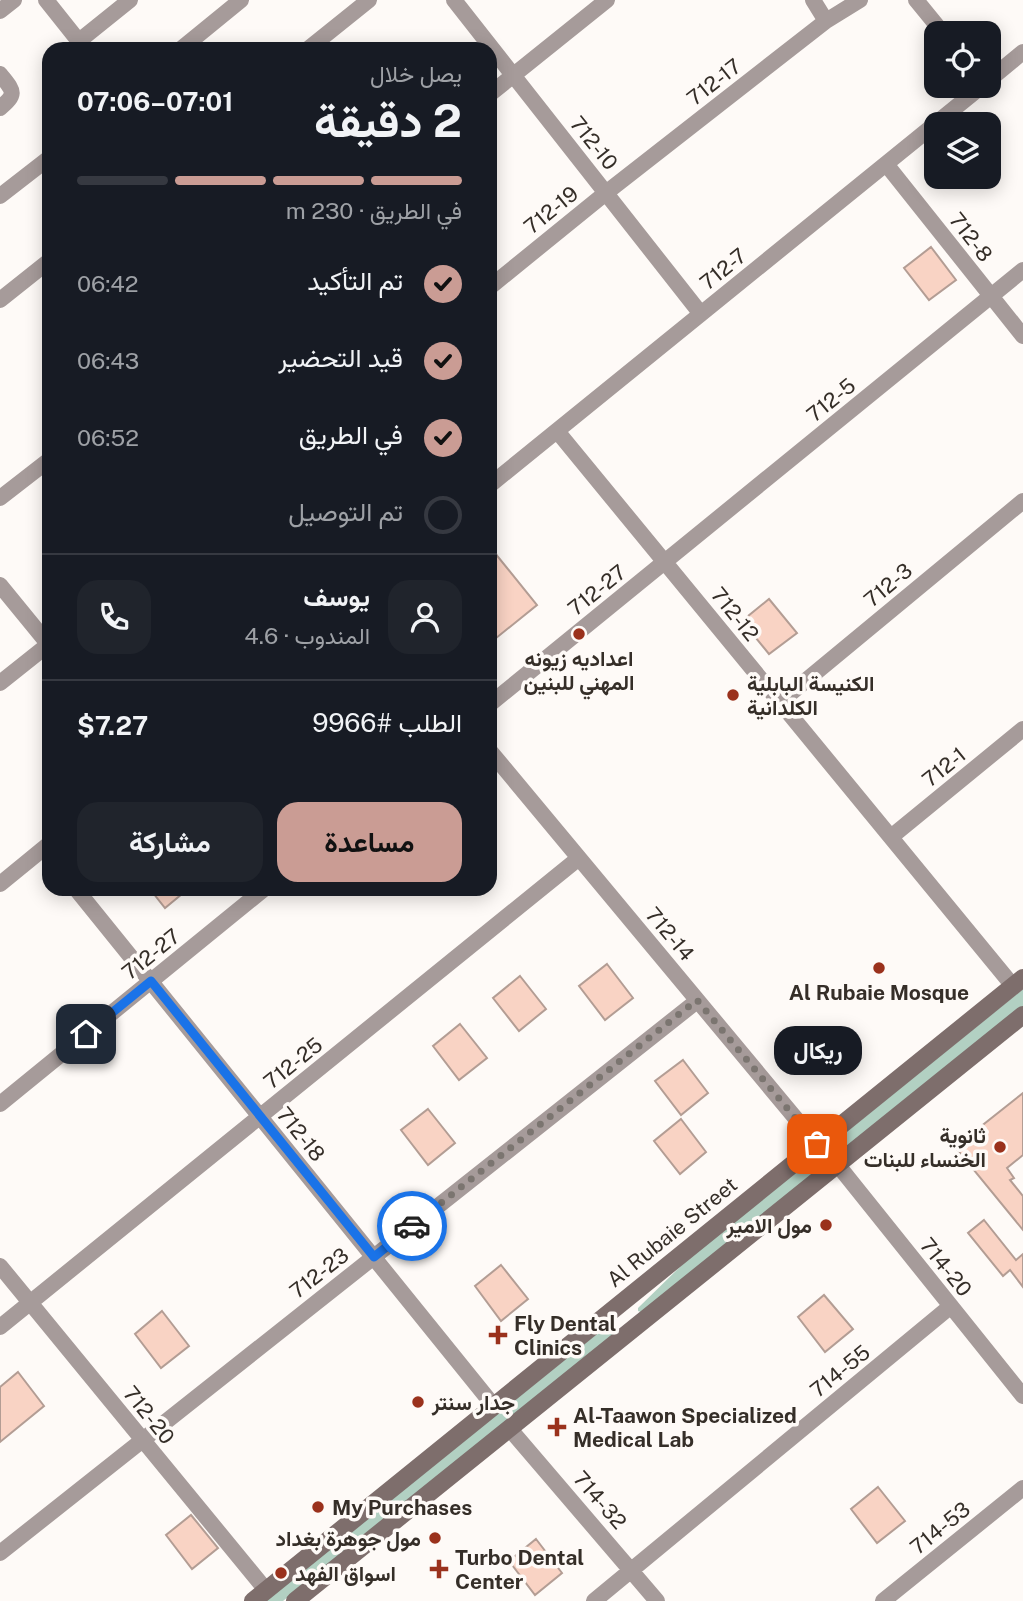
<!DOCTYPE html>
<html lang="ar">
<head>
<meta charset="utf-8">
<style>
	:root { --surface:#171b24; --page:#20242c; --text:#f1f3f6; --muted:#9ea1a6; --line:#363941; --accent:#ca9c94 }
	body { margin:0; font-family:"Public Sans",Vazirmatn,sans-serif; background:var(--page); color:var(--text); direction:rtl; height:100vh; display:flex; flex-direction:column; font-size:26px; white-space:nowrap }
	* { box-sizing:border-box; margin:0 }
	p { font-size:23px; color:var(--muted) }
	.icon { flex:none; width:38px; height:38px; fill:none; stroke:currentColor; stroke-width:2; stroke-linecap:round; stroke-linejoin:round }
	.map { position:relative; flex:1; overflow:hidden; direction:ltr }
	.side { position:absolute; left:42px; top:42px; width:455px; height:854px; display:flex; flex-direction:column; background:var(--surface); border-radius:21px; box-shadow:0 4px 18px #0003; direction:rtl }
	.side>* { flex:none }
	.fabs { position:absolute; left:924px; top:21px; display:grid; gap:14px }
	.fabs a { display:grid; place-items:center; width:77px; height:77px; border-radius:14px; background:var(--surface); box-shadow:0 4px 18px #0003; font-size:35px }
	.pin { position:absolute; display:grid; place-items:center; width:60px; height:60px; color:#fff; margin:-30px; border-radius:14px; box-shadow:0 4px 10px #0006 }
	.courier { position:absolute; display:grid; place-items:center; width:70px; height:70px; margin:-35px; border:5px solid #1a73e8; border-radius:50%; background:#fff; color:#222; box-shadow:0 2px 9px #0007 }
	.bubble { position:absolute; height:49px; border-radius:21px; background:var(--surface); box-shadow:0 4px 18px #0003; font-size:23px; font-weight:700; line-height:49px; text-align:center; direction:rtl }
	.head em { font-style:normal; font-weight:700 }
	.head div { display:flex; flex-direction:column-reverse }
	.head { display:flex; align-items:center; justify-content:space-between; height:119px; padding:0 35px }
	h1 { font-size:46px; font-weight:700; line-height:52px }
	.bar { display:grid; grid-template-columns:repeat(4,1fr); gap:10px 7px; align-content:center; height:84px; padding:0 35px }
	.bar i { height:9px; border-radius:5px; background:var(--line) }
	.bar .on { background:var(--accent) }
	.bar p { grid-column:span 4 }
	.line { display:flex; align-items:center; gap:18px; padding:0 35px; border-top:2px solid var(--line) }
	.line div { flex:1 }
	.round { display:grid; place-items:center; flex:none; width:74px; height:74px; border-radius:21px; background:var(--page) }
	ol { padding:0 35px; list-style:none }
	li { display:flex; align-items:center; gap:21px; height:77px }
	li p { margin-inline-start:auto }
	li .icon { padding:7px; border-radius:50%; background:var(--accent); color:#111; stroke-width:4 }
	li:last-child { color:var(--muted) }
	li i { width:38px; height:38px; border:4px solid var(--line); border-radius:50% }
	.button { display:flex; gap:14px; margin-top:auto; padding:14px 35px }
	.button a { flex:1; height:80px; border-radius:21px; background:var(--accent); color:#111; font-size:28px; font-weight:700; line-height:80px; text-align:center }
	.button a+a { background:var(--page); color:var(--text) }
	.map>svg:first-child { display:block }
	.green { fill:#b2d0c2 }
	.building { fill:#f9d3c4; stroke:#b39d94; stroke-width:2 }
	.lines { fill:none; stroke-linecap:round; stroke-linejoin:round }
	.street { stroke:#a69b9a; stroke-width:16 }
	.secondary { stroke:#7e6e6c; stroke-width:18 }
	.done { stroke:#7b7570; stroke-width:7; stroke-dasharray:0 12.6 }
	.route { stroke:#1a73e8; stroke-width:9 }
	.poi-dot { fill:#9a311c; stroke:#fefaf7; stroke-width:2.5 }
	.labels { text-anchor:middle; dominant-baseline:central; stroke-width:7; stroke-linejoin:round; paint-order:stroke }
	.street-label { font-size:21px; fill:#352e28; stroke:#fefaf7 }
	.poi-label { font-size:21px; font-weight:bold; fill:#352e28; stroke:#fefaf7; text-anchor:start }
</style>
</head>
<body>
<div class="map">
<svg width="1023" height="1601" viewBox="0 0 1023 1601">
	<rect width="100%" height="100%" fill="#fefaf7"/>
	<path class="green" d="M 1023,989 L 1023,1007 L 641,1312 L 638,1311 L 638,1308 L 684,1263 Z
		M 609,1324 L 614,1327 L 614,1334 L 283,1601 L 266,1601 Z"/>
	<path class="building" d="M 931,247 L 956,280 L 929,300 L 904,268 Z
		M 490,547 L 537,605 L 490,643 Z
		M 769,599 L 797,633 L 769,654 L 742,621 Z
		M 150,889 L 188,889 L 165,908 Z
		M 607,964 L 633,998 L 605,1020 L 579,986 Z
		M 520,976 L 546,1009 L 519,1031 L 493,998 Z
		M 460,1024 L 487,1058 L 459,1080 L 433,1046 Z
		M 683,1060 L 708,1093 L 681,1115 L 655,1081 Z
		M 1023,1093 L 1023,1155 L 1007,1168 L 1014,1178 L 1010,1180 L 1023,1196 L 1023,1230 L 955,1147 Z
		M 428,1109 L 455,1143 L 428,1165 L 401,1130 Z
		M 681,1119 L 706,1152 L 680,1174 L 654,1141 Z
		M 984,1220 L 1016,1260 L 1023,1254 L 1023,1287 L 1010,1270 L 1003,1276 L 968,1233 Z
		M 501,1265 L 528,1299 L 501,1321 L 475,1286 Z
		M 824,1295 L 853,1329 L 825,1352 L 798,1317 Z
		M 162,1311 L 189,1346 L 161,1368 L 135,1334 Z
		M 18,1372 L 44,1406 L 0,1442 L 0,1387 Z
		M 878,1487 L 905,1521 L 877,1543 L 851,1509 Z
		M 191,1515 L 218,1548 L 192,1569 L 166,1535 Z
		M 536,1539 L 562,1573 L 535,1595 L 509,1561 Z"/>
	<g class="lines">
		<path class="street" d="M 46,0 L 85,49
			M 454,0 L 701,314
			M 916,0 L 943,33
			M 0,11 L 14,0
			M 826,21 L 860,0
			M 79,41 L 130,0
			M 181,49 L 241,0
			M 308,49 L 369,0
			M 0,74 C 13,91 18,93 0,108
			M 989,80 L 1023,52
			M 490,94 L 607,0
			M 886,164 L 1023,336
			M 0,196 L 49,158
			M 490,287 L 607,192 L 826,21 L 813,0
			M 0,300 L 49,261
			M 557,431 L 1013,986
			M 490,485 L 982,86
			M 0,498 L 49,460
			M 0,585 L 49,645
			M 0,683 L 49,644
			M 780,702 L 1023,501
			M 490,704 L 1023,270
			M 490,751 L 817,1144
			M 891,837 L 1023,729
			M 0,884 L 49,844
			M 76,889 L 493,1405
			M 0,1104 L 264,889
			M 837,1164 L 1023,1396
			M 0,1266 L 266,1590
			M 0,1327 L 579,858
			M 509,1428 L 657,1601
			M 0,1553 L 697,1001
			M 594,1601 L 951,1306
			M 883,1601 L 1023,1488"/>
		<path class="secondary" d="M 253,1601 L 1023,978
			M 295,1601 L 1023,1015"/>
	</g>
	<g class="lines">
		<path class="done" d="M 412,1226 L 697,1000 L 817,1144"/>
		<path class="route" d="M 86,1034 L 151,981 L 374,1257 L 412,1226"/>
	</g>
	<g class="poi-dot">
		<circle cx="579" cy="634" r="7"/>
		<circle cx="733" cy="695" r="7"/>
		<circle cx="879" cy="968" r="7"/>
		<circle cx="1000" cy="1147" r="7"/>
		<circle cx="826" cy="1225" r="7"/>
		<path d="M494.5 1324.5h7v7h7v7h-7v7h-7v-7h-7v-7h7z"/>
		<circle cx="418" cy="1402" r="7"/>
		<path d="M553.5 1416.5h7v7h7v7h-7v7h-7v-7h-7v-7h7z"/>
		<circle cx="318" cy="1507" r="7"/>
		<circle cx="435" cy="1538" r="7"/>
		<path d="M435.5 1558.5h7v7h7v7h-7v7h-7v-7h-7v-7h7z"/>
		<circle cx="281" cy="1573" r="7"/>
	</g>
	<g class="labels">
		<g class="street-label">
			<text transform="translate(714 82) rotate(-38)">712-17</text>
			<text transform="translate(594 143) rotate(51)">712-10</text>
			<text transform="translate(551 210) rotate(-39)">712-19</text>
			<text transform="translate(971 237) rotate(52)">712-8</text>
			<text transform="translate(723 269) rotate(-39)">712-7</text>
			<text transform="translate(831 400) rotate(-39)">712-5</text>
			<text transform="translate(888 585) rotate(-40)">712-3</text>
			<text transform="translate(597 590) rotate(-39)">712-27</text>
			<text transform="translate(735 614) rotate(51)">712-12</text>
			<text transform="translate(944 767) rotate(-39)">712-1</text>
			<text transform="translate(670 934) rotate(50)">712-14</text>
			<text transform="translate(151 954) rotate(-39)">712-27</text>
			<text transform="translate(293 1063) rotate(-39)">712-25</text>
			<text transform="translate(301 1134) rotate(51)">712-18</text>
			<text transform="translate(672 1232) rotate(-39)">Al Rubaie Street</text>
			<text transform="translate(946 1267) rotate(51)">714-20</text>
			<text transform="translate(319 1273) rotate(-38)">712-23</text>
			<text transform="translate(840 1371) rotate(-39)">714-55</text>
			<text transform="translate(149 1415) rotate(51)">712-20</text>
			<text transform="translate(600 1500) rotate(49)">714-32</text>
			<text transform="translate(940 1528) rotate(-39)">714-53</text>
		</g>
		<g class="poi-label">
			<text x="579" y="658" text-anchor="middle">اعداديه زيونه<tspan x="579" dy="24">المهني للبنين</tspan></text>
			<text x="747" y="683">الكنيسة البابلية<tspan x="747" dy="24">الكلدانية</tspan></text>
			<text x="879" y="992" text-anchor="middle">Al Rubaie Mosque</text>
			<text x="986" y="1135" text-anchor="end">ثانوية<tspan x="986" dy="24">الخنساء للبنات</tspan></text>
			<text x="812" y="1225" text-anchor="end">مول الامير</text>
			<text x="514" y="1323">Fly Dental<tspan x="514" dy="24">Clinics</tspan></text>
			<text x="432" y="1402">جدار سنتر</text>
			<text x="573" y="1415">Al-Taawon Specialized<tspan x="573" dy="24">Medical Lab</tspan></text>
			<text x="332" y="1507">My Purchases</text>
			<text x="421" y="1538" text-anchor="end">مول جوهرة بغداد</text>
			<text x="455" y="1557">Turbo Dental<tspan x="455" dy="24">Center</tspan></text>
			<text x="295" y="1573">اسواق الفهد</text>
		</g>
	</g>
</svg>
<div class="fabs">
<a><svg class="icon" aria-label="locate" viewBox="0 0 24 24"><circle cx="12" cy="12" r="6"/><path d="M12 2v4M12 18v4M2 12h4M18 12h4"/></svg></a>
<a><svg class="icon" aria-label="layers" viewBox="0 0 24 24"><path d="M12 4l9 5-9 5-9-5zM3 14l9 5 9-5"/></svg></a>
</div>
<div class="pin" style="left:817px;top:1144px;background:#ea580c"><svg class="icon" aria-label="bag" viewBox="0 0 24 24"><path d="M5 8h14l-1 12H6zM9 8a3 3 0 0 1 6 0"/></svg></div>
<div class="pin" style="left:86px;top:1034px;background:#1f2937"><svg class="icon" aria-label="home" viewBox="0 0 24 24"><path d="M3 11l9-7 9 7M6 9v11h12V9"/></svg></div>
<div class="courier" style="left:412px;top:1226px"><svg class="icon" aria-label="car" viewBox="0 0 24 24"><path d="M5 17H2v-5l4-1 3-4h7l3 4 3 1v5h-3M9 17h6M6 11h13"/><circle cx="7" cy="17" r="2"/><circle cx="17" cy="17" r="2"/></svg></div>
<div class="bubble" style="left:774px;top:1026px;width:88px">ريكال</div>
<section class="side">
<div class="head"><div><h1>2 دقيقة</h1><p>يصل خلال</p></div><em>07:01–07:06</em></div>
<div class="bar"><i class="on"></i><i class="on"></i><i class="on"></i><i></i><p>في الطريق · 230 m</p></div>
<ol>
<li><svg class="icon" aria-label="check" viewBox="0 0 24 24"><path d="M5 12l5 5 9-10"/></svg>تم التأكيد<p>06:42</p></li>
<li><svg class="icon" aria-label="check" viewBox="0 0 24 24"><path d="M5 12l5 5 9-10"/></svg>قيد التحضير<p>06:43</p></li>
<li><svg class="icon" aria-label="check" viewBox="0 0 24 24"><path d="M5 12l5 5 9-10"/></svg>في الطريق<p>06:52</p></li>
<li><i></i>تم التوصيل</li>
</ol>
<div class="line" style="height:126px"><a class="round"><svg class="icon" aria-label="person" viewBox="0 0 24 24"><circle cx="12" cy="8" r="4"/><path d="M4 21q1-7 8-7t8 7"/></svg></a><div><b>يوسف</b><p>المندوب · 4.6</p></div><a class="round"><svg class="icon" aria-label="phone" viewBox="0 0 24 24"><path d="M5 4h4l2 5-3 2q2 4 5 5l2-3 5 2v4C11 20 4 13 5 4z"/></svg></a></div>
<div class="line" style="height:91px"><div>الطلب #9966</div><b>$7.27</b></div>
<div class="button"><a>مساعدة</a><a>مشاركة</a></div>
</section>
</div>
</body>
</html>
